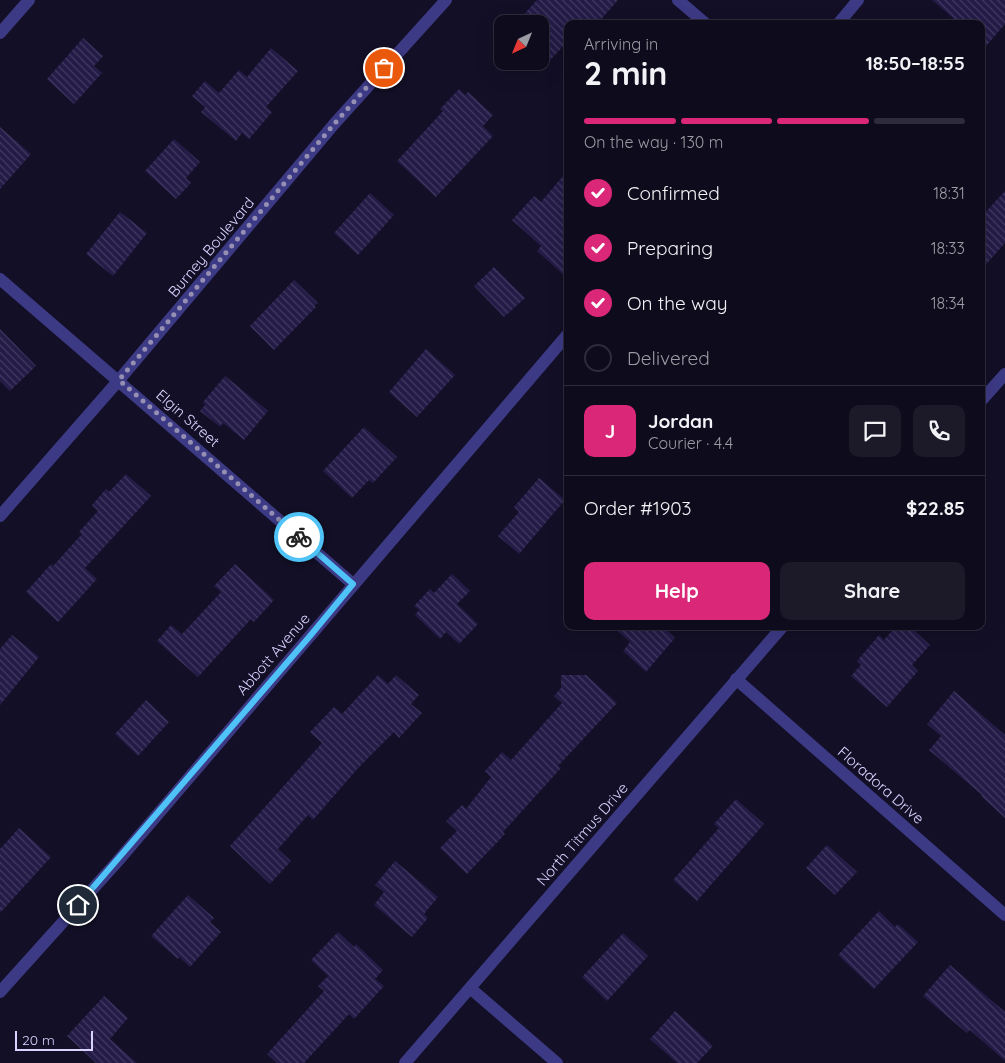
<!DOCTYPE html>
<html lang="en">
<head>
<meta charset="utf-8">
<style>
	:root { --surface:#0e0b1c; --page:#1c1929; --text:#f1f3f6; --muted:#9b9ba3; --line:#2e2b3b; --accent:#db2777 }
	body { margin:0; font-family:Quicksand,sans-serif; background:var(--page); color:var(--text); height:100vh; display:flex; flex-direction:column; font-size:19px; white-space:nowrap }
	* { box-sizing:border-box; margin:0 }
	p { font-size:16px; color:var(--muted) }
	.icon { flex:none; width:28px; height:28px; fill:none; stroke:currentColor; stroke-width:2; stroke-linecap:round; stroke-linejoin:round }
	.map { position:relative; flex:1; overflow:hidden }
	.sheet { position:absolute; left:564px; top:20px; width:421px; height:610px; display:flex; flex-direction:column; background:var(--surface); border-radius:10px; box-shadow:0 5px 20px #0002,0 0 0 1px var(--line) }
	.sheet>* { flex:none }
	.needle { width:32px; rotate:223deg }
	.fabs { position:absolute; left:494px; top:15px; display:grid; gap:10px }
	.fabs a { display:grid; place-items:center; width:55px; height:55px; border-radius:10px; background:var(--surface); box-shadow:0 5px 20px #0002,0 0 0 1px var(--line); font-size:25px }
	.scale { position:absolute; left:15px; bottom:12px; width:78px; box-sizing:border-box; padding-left:5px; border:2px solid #d9d4ff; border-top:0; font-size:14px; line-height:18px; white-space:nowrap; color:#d9d4ff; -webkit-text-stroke:4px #130f26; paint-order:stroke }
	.pin { position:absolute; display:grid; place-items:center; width:42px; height:42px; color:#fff; margin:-21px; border:2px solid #fff; border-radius:50%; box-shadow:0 1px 5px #0007 }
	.courier { position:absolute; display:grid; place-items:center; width:50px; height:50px; margin:-25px; border:4px solid #4fc3f7; border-radius:50%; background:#fff; color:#222; box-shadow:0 1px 6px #0007 }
	.summary em { font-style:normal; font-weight:700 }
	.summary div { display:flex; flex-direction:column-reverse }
	.summary { display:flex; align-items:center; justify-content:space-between; height:85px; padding:0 20px }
	h1 { font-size:32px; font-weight:700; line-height:38px }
	.bar { display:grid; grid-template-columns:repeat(4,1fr); gap:8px 5px; align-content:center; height:60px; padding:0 20px }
	.bar i { height:6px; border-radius:4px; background:var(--line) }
	.bar .active { background:var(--accent) }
	.bar p { grid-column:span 4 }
	.line { display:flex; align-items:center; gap:12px; padding:0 20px; border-top:1px solid var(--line) }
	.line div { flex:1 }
	.round { display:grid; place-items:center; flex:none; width:52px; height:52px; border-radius:10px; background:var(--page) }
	ol { padding:0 20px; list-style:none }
	li { display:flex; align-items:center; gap:15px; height:55px }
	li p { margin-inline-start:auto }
	li .icon { padding:5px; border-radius:50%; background:var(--accent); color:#fff; stroke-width:4 }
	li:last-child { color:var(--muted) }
	li i { width:28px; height:28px; border:2px solid var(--line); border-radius:50% }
	.primary-button { display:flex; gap:10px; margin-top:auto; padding:10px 20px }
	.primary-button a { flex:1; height:58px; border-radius:10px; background:var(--accent); color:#fff; font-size:20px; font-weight:700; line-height:58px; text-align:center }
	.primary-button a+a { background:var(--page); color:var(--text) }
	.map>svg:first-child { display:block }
	.building { fill:url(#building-back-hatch) }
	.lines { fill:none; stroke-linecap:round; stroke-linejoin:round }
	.street { stroke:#3d3a85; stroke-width:12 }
	.done { stroke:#948fb3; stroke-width:5; stroke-dasharray:0 9 }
	.route { stroke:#4fc3f7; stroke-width:6 }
	.labels { text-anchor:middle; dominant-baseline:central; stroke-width:5; stroke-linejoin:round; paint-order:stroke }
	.street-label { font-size:15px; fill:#d9d4ff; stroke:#130f26 }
</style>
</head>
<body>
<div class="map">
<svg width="1005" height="1063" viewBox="0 0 1005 1063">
	<defs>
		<pattern id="building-back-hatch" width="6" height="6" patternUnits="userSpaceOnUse" patternTransform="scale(1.25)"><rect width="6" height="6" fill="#241b47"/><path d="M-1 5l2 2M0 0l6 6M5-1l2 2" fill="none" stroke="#433b63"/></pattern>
	</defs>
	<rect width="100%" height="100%" fill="#130f26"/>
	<path class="building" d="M 537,0 L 618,0 L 597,24 L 568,24 L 568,41 L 540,71 L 529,61 L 540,61 L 540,24 L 515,24 Z
		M 932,0 L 1005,0 L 1005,24 L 981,52 L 981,24 L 960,24 Z
		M 83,38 L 103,56 L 94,66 L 102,73 L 74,104 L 47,79 Z
		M 271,48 L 298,71 L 266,107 L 272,112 L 249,139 L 242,133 L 236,141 L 201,112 L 205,107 L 192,96 L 205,81 L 219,93 L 239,70 L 247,77 Z
		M 459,89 L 465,95 L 468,92 L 493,115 L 483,126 L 493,136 L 436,197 L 397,161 L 443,111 L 440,109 Z
		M 0,127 L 31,154 L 0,189 Z
		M 174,139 L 200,162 L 186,178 L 191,183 L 176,199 L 145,171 Z
		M 568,170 L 568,279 L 537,251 L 541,246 L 512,220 L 534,196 L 541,202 Z
		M 1005,191 L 1005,243 L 981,270 L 981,217 Z
		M 370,193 L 394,215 L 358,255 L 334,233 Z
		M 120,212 L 147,233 L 113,276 L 86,254 Z
		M 494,267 L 525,298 L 504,317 L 474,286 Z
		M 294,280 L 318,303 L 314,306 L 316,307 L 274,350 L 250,326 Z
		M 0,329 L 36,366 L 10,391 L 0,381 Z
		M 426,349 L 455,375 L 417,417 L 389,392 Z
		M 225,376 L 268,411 L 244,440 L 223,423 L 220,427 L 200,411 L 205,405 L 203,402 Z
		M 364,427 L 397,457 L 373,483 L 369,480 L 352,498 L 323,471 Z
		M 126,474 L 151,496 L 85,568 L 97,579 L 58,622 L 26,592 L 51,564 L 53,566 L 82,534 L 79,532 L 98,511 L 92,505 L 106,489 L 109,492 Z
		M 539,478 L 565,500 L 519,554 L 498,536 L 519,512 L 514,507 Z
		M 235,564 L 274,600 L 254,622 L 251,619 L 198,677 L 157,641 L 171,625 L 182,634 L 221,592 L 214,586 Z
		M 452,574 L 470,591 L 457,604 L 478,624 L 459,644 L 446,632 L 440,639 L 415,615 L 419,610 L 414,606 L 430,589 L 434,593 Z
		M 612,626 L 662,626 L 675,638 L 646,672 L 623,651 L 630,642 Z
		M 896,626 L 909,626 L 930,645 L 912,665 L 918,671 L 887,707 L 851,676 L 861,665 L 857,661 L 879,635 L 884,640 Z
		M 12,635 L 39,657 L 0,705 L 0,649 Z
		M 378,675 L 388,684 L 396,675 L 419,695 L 411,704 L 422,713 L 399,738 L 394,732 L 359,767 L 313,820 L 308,815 L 278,849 L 291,861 L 270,884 L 230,846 L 322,743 L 310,732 L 334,707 L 342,714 Z
		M 561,675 L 586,675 L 617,703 L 558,766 L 561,768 L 503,832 L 505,834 L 467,874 L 440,848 L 457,831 L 446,821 L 462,805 L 466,809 L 491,777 L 485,771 L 502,752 L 511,760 L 562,703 L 554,696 L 561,688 Z
		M 954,691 L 1005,735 L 1005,818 L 981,796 L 982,795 L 929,750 L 941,736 L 927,724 Z
		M 146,700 L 169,722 L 138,756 L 115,734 Z
		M 736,799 L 764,824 L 697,901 L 673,880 L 719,828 L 714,824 Z
		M 19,828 L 51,857 L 0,913 L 0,849 Z
		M 827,845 L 857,872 L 835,895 L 806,868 Z
		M 395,861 L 438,897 L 424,914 L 428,918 L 412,937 L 374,905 L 384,892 L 375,885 Z
		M 188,895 L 214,918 L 210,922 L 221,932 L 190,967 L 179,957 L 178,959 L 151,936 Z
		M 879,911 L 895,927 L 898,924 L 918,942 L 874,989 L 838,955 Z
		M 338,932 L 354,947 L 356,944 L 383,970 L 375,979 L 384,986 L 354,1019 L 349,1014 L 304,1063 L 277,1063 L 267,1054 L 324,991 L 318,986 L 328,976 L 311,960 Z
		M 623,933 L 648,956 L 607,1001 L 582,977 Z
		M 950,965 L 1005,1012 L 1005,1061 L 970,1030 L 967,1033 L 923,996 Z
		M 104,996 L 128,1018 L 110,1039 L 137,1063 L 96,1063 L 67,1036 Z
		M 675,1011 L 713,1046 L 697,1063 L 677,1063 L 650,1039 Z"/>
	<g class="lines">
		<path class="street" d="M 678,0 L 706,24
			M 838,24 L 858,0
			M 0,33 L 29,0
			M 0,279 L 353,584
			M 981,401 L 1005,374
			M 0,516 L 119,380 L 335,123 L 446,0
			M 736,679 L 1005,915
			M 470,988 L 557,1063
			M 0,992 L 117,862 L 568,334
			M 405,1063 L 783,626"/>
	</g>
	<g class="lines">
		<path class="done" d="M 299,537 L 119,380 L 335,123 L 384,68"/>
		<path class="route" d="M 78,905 L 310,636 L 353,584 L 299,537"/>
	</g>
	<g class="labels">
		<g class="street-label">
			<text transform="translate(211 247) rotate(-50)">Burney Boulevard</text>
			<text transform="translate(188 418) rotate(41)">Elgin Street</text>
			<text transform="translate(273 654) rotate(-49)">Abbott Avenue</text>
			<text transform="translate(881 785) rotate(41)">Floradora Drive</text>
			<text transform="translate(582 834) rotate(-49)">North Titmus Drive</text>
		</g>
	</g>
</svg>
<div class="fabs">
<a><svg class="needle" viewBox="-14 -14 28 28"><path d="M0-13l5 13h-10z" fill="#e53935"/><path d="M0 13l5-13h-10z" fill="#9b9ba3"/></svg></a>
</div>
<div class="scale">20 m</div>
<div class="pin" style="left:384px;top:68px;background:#ea580c"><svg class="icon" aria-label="bag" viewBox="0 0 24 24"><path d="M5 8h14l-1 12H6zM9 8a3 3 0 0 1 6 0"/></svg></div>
<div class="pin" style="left:78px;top:905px;background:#1f2937"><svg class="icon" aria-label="home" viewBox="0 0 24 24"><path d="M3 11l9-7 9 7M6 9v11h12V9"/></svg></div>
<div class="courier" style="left:299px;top:537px"><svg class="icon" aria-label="bike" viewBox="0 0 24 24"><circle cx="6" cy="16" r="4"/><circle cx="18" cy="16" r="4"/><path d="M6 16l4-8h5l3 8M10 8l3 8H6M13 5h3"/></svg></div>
<section class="sheet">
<div class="summary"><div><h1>2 min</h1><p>Arriving in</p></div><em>18:50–18:55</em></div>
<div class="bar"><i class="active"></i><i class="active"></i><i class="active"></i><i></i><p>On the way · 130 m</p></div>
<ol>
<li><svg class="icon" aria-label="check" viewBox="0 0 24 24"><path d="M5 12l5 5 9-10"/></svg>Confirmed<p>18:31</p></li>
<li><svg class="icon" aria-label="check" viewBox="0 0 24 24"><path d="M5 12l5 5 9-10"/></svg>Preparing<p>18:33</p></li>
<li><svg class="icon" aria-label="check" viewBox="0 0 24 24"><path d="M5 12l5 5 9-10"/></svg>On the way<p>18:34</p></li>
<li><i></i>Delivered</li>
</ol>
<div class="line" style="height:90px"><b class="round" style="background:var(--accent);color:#fff">J</b><div><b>Jordan</b><p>Courier · 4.4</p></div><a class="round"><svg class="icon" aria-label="chat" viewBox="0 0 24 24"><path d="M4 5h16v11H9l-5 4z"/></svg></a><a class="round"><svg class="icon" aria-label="phone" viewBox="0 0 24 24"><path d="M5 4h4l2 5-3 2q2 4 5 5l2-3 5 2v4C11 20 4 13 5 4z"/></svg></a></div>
<div class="line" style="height:65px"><div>Order #1903</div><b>$22.85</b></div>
<div class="primary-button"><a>Help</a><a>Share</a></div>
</section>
</div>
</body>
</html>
